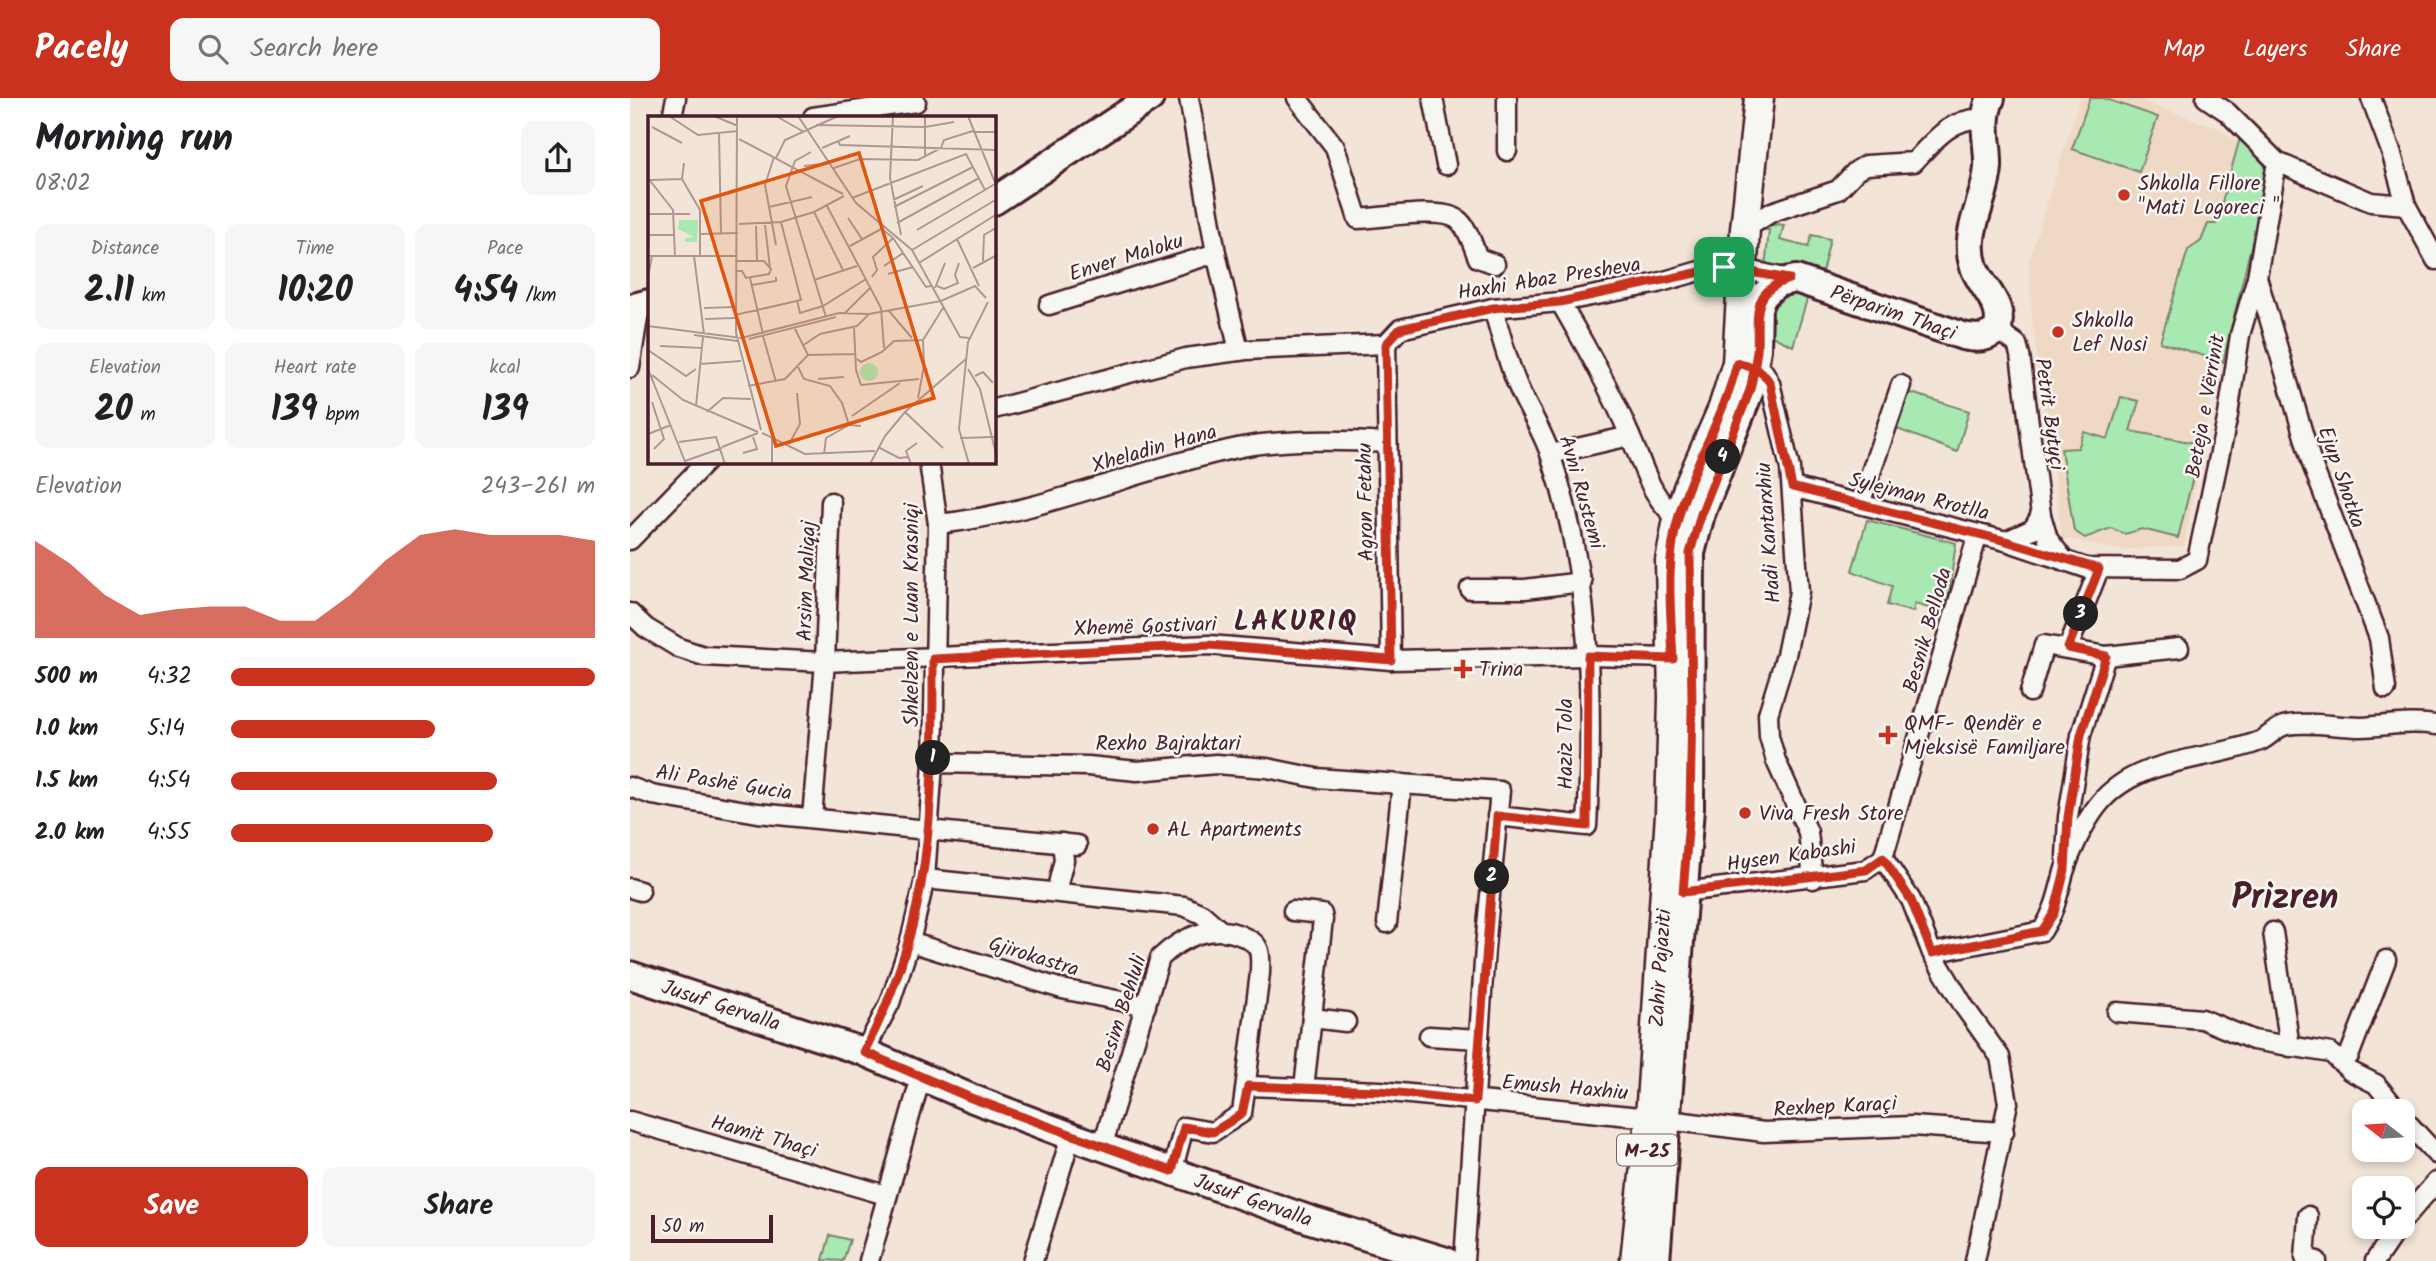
<!DOCTYPE html>
<html lang="en">
<head>
<meta charset="utf-8">
<style>
	body { margin:0; font-family:Kalam,sans-serif; background:#f6f6f6; color:#202124; height:100vh; display:flex; flex-direction:column; font-size:26px; white-space:nowrap }
	* { box-sizing:border-box; margin:0 }
	p { font-size:23px; color:#757577 }
	.icon { flex:none; width:38px; height:38px; fill:none; stroke:currentColor; stroke-width:2; stroke-linecap:round; stroke-linejoin:round }
	.map { position:relative; flex:1; overflow:hidden }
	.sheet { display:flex; flex-direction:column; background:#fff; width:630px }
	.sheet>* { flex:none }
	.needle { width:46px; rotate:287deg }
	.tools { position:absolute; left:1722px; top:1001px; display:grid; gap:14px }
	.tools a { display:grid; place-items:center; width:63px; height:63px; border-radius:14px; background:#fff; box-shadow:0 4px 10px #0003; font-size:35px }
	.scale { position:absolute; left:21px; bottom:18px; width:122px; box-sizing:border-box; padding-left:7px; border:4px solid #4a1f2b; border-top:0; font-size:19px; line-height:24px; white-space:nowrap; color:#4a1f2b; -webkit-text-stroke:5px #f6f6f2; paint-order:stroke }
	.pin { position:absolute; display:grid; place-items:center; width:60px; height:60px; color:#fff; margin:-30px; border-radius:14px; box-shadow:0 4px 10px #0006 }
	.km { position:absolute; width:35px; height:35px; margin:-18px; border-radius:50%; background:#222; color:#fff; font-size:19px; line-height:35px; text-align:center }
	.round { display:grid; place-items:center; flex:none; width:74px; height:74px; border-radius:14px; background:#f6f6f6 }
	.headline { display:flex; align-items:center; justify-content:space-between; height:119px; padding:0 35px }
	h1 { font-size:38px; font-weight:700; line-height:52px }
	.figures { display:grid; grid-template-columns:repeat(3,1fr); gap:10px; height:119px; padding:7px 35px }
	.figures div { display:grid; align-content:center; border-radius:14px; background:#f6f6f6; text-align:center }
	.figures b { font-size:35px; font-weight:700 }
	.figures small { font-size:19px; font-weight:400 }
	.figures p { font-size:19px }
	.chart { height:196px; padding:14px 35px }
	.chart p { display:flex; justify-content:space-between }
	.chart svg { width:100%; height:126px; margin-top:7px; fill:#c8321e; opacity:.7 }
	.cta { display:flex; gap:14px; margin-top:auto; padding:14px 35px }
	.cta a { flex:1; height:80px; border-radius:14px; background:#c8321e; color:#fff; font-size:28px; font-weight:700; line-height:80px; text-align:center }
	.cta a+a { background:#f6f6f6; color:#202124 }
	ul { padding:0 35px; list-style:none; font-size:23px }
	li { display:grid; grid-template-columns:112px 84px 1fr; align-items:center; height:52px }
	li i { height:18px; border-radius:9px; background:#c8321e }
	header { display:flex; align-items:center; gap:42px; box-sizing:border-box; height:98px; padding:0 35px; background:#c8321e; color:#fff }
	header strong { font-size:33px }
	nav { display:flex; gap:38px; margin-inline-start:auto; font-size:24px }
	.search { width:490px; height:63px; background:#f6f6f6; display:flex; align-items:center; gap:18px; box-sizing:border-box; padding:0 24px; border-radius:14px; color:#757577; font-size:26px }
	main { display:flex; flex:1; min-height:0 }
	.map>svg:first-child { display:block }
</style>
</head>
<body>
<header>
<strong>Pacely</strong>
<div class="search"><svg class="icon" aria-label="search" viewBox="0 0 24 24"><circle cx="10" cy="10" r="6"/><path d="M15 15l6 6"/></svg>Search here</div>
<nav><a>Map</a><a>Layers</a><a>Share</a></nav>
</header>
<main>
<section class="sheet">
<div class="headline"><div><h1>Morning run</h1><p>08:02</p></div><a class="round"><svg class="icon" aria-label="share" viewBox="0 0 24 24"><path d="M12 15V3M7 8l5-5 5 5M5 13v7h14v-7"/></svg></a></div>
<div class="figures">
<div><p>Distance</p><b>2.11<small> km</small></b></div>
<div><p>Time</p><b>10:20</b></div>
<div><p>Pace</p><b>4:54<small> /km</small></b></div>
</div>
<div class="figures">
<div><p>Elevation</p><b>20<small> m</small></b></div>
<div><p>Heart rate</p><b>139<small> bpm</small></b></div>
<div><p>kcal</p><b>139</b></div>
</div>
<div class="chart"><p><span>Elevation</span>243–261 m</p>
<svg viewBox="0 0 160 44" preserveAspectRatio="none"><path d="M0 44V10L10 18L20 29L30 36L40 34L50 33L60 33L70 38L80 38L90 29L100 17L110 8L120 6L130 8L140 8L150 8L160 10V44z"/></svg>
</div>
<ul>
<li><b>500 m</b>4:32<i style="width:100%"></i></li>
<li><b>1.0 km</b>5:14<i style="width:56%"></i></li>
<li><b>1.5 km</b>4:54<i style="width:73%"></i></li>
<li><b>2.0 km</b>4:55<i style="width:72%"></i></li>
</ul>
<div class="cta"><a>Save</a><a>Share</a></div>
</section>
<div class="map">
<svg width="1806" height="1163" viewBox="0 0 1806 1163">
	<rect width="100%" height="100%" fill="#f2e5d7"/>
	<filter id="ink" filterUnits="userSpaceOnUse"><feTurbulence type="fractalNoise" baseFrequency=".0143" numOctaves="2"/><feDisplacementMap in="SourceGraphic" scale="14" xChannelSelector="R" yChannelSelector="G"/><feConvolveMatrix kernelMatrix="1 2 1 2 8 2 1 2 1" color-interpolation-filters="sRGB"/></filter>
	<g filter="url(#ink)">
		<polygon fill="#efd9c4" points="1450,0 1503,0 1586,29 1611,46 1629,84 1580,303 1554,448 1487,452 1432,440 1402,222 1399,163"/>
		<g fill="#a8e9b2" stroke="#79846e" stroke-width="2">
			<polygon points="1460,0 1473,0 1528,19 1509,74 1442,51"/>
			<polygon points="1610,40 1628,57 1639,74 1593,264 1530,244 1558,152 1571,143 1578,126 1586,126"/>
			<polygon points="1148,126 1154,127 1150,142 1178,149 1182,137 1200,141 1190,183 1135,170 1139,132 1131,132"/>
			<polygon points="1152,196 1178,198 1163,248 1135,235 1125,217"/>
			<polygon points="1275,293 1339,313 1327,354 1262,329"/>
			<polygon points="1491,299 1509,303 1500,333 1571,346 1548,440 1512,431 1495,436 1481,430 1455,440 1444,433 1431,351 1448,350 1454,334 1478,341"/>
			<polygon points="1237,422 1326,445 1316,515 1285,506 1283,514 1257,507 1262,488 1222,473"/>
			<polygon points="200,1137 220,1142 213,1163 193,1162"/>
		</g>
		<g fill="none" stroke-linecap="round" stroke-linejoin="round">
			<g stroke="#4a1f2b" stroke-width="23">
				<g id="street">
					<polyline points="559,0 586,155 609,253"/>
					<path d="M667,0L705,49L728,121C750,120 810,109 827,121C838,129 843,148 848,160L865,166"/>
					<polyline points="803,0 816,67"/>
					<polyline points="1576,0 1597,14 1647,64 1741,104 1776,107"/>
					<polyline points="1741,0 1761,53 1776,107 1806,162"/>
					<polyline points="42,19 46,0"/>
					<polyline points="183,19 286,4"/>
					<polyline points="877,53 877,0"/>
					<path d="M1115,131L1142,114L1208,92L1226,73L1236,67L1284,64C1304,42 1323,18 1355,21"/>
					<polyline points="1627,179 1682,366 1749,540 1756,591"/>
					<path d="M930,204C955,247 981,292 1000,338C1014,369 1020,399 1048,421"/>
					<polyline points="419,207 586,155"/>
					<path d="M863,210C870,234 876,258 885,281C895,308 913,332 921,359C961,478 964,603 957,728L867,718"/>
					<polyline points="1367,232 1387,246 1390,257 1411,417 1403,431 1376,443"/>
					<polyline points="756,246 770,231 863,210 930,204 1024,186 1073,172 1104,169 1159,181"/>
					<polyline points="756,246 761,562"/>
					<polyline points="1116,267 1134,274 1140,285 1160,370 1169,494 1156,557 1138,616 1139,638 1146,663 1178,734 1183,781"/>
					<polyline points="0,270 10,207"/>
					<polyline points="364,311 556,260 616,252 756,246"/>
					<polyline points="921,356 1000,338"/>
					<polyline points="1162,389 1376,443 1456,470 1550,471 1567,462 1598,317 1610,237 1627,179 1647,64"/>
					<polyline points="1230,406 1271,287"/>
					<polyline points="1411,417 1418,441 1434,462"/>
					<path d="M308,426C413,415 510,370 612,349C653,341 715,342 756,345"/>
					<polyline points="0,442 76,364"/>
					<polyline points="840,491 895,491 952,484"/>
					<polyline points="0,515 16,530 49,550 74,558 195,564 579,547 761,562 958,558 1043,560"/>
					<polyline points="1438,550 1469,471"/>
					<polyline points="1400,594 1414,547 1476,558 1549,550"/>
					<polyline points="303,665 458,668 507,673 586,666 637,670 686,680 870,693 855,849 834,1163"/>
					<polyline points="0,689 22,697 128,715 447,747"/>
					<polyline points="182,720 195,564 201,404"/>
					<polyline points="1436,759 1438,719 1451,637 1476,558"/>
					<polyline points="1253,760 1281,802 1302,855 1335,910 1370,959 1378,1005 1345,1163"/>
					<polyline points="1253,760 1348,436"/>
					<polyline points="295,781 554,808 572,816 591,833"/>
					<polyline points="0,790 10,793"/>
					<polyline points="426,794 434,762 432,745"/>
					<polyline points="1053,794 1235,772 1253,760"/>
					<polyline points="663,813 692,816 693,821 674,990"/>
					<polyline points="757,825 772,686"/>
					<polyline points="1643,834 1660,949"/>
					<polyline points="280,844 432,891 516,908"/>
					<path d="M1302,855L1412,833C1425,813 1428,796 1434,774C1441,752 1454,725 1468,707C1507,658 1576,664 1630,643C1639,639 1646,629 1657,627C1682,623 1706,629 1732,629C1757,628 1780,623 1806,627"/>
					<polyline points="1487,914 1572,921 1623,942 1701,955 1720,973 1746,986 1768,1013"/>
					<polyline points="682,920 716,924"/>
					<polyline points="799,938 849,941"/>
					<polyline points="234,954 260,905 280,844 295,781 303,665 308,426 299,364"/>
					<polyline points="1708,962 1719,958 1756,862"/>
					<polyline points="618,988 750,993 1020,1020"/>
					<polyline points="1773,1020 1806,1056"/>
					<polyline points="1038,1022 1134,1034 1282,1028 1374,1034"/>
					<polyline points="0,1023 256,1097"/>
					<path d="M472,1049L530,860C552,839 584,824 614,839C620,842 627,845 629,853C631,859 630,868 630,875L612,1015L583,1034L554,1029L542,1074"/>
					<polyline points="1678,1118 1675,1160 1687,1163"/>
					<polyline points="1773,1122 1806,1084"/>
					<polyline points="239,1163 291,979"/>
					<polyline points="403,1163 441,1038"/>
					<polyline points="1745,1163 1768,1129"/>
				</g>
			</g>
			<g stroke="#4a1f2b" stroke-width="32">
				<g id="secondary">
					<polyline points="364,103 520,0"/>
					<polyline points="0,210 19,205"/>
					<path id="s1" d="M0,877L234,954L341,1000L441,1038L681,1122L816,1163"/>
					<path id="s2" d="M1026,1163L1060,710L1061,455L1071,416L1120,292L1127,251L1128,209L1133,198L1147,185L1166,181L1333,238C1348,241 1355,241 1367,232C1376,207 1351,190 1344,169C1332,134 1356,103 1358,69C1359,45 1350,24 1361,0"/>
				</g>
			</g>
			<g stroke="#4a1f2b" stroke-width="33">
				<g id="primary">
					<path id="s3" d="M1005,1163L1020,1020L1040,716L1043,600L1040,463L1048,421L1058,390L1093,310L1107,265L1115,131L1129,0"/>
				</g>
			</g>
			<use href="#street" stroke="#f6f6f2" stroke-width="18"/>
			<use href="#secondary" stroke="#f6f6f2" stroke-width="26"/>
			<use href="#primary" stroke="#f6f6f2" stroke-width="28"/>
		</g>
	</g>
	<g fill="none" stroke-linecap="round" stroke-linejoin="round" filter="url(#ink)">
		<g stroke="#fff" stroke-width="14">
			<path id="route" d="M1094,169L930,204L863,210L770,231L756,246L761,562L579,547L303,561C303,707 304,821 234,954L341,1000L542,1073L554,1029L583,1034L612,1016L618,988L750,993L845,1003L867,718L957,728L958,558L1043,561C1041,514 1035,467 1048,421C1062,367 1094,320 1107,265C1122,269 1132,271 1140,285L1162,389L1376,443L1469,471L1438,550L1476,558L1451,637L1438,719L1435,772L1424,815L1412,833L1302,855L1281,802L1253,760L1236,772L1053,794L1060,710L1062,608L1060,455L1071,416L1120,292C1123,279 1125,266 1127,253C1129,220 1119,194 1159,181L1094,169"/>
		</g>
		<use href="#route" stroke="#c8321e" stroke-width="9"/>
	</g>
	<g fill="#c8321e" stroke="#f6f6f2" stroke-width="2.5">
		<circle cx="1494" cy="97" r="7"/>
		<circle cx="1428" cy="234" r="7"/>
		<path d="M829.5 560.5h7v7h7v7h-7v7h-7v-7h-7v-7h7z"/>
		<path d="M1254.5 626.5h7v7h7v7h-7v7h-7v-7h-7v-7h7z"/>
		<circle cx="1115" cy="715" r="7"/>
		<circle cx="523" cy="731" r="7"/>
	</g>
	<g text-anchor="middle" stroke-width="5" stroke-linejoin="round" paint-order="stroke">
		<rect fill="#f6f6f2" stroke="#7e6067" stroke-width="2" x="987" y="1036.5" width="60" height="31" rx="5"/>
		<g font-size="19" font-weight="bold" fill="#4a1f2b">
			<text x="1017" y="1059">M-25</text>
		</g>
		<g font-size="21" fill="#4a1f2b" stroke="#f6f6f2" text-anchor="start">
			<text x="1508" y="92">Shkolla Fillore<tspan x="1508" dy="24">"Mati Logoreci "</tspan></text>
			<text x="1442" y="229">Shkolla<tspan x="1442" dy="24">Lef Nosi</tspan></text>
			<text x="849" y="578">Trina</text>
			<text x="1274" y="632">QMF- Qendër e<tspan x="1274" dy="24">Mjeksisë Familjare</tspan></text>
			<text x="1129" y="722">Viva Fresh Store</text>
			<text x="537" y="738">AL Apartments</text>
		</g>
		<g font-size="21" fill="#4a1f2b" stroke="#f6f6f2">
			<text transform="translate(496 159) rotate(-17)" y="7">Enver Maloku</text>
			<text transform="translate(919 180) rotate(-9)" y="7">Haxhi Abaz Presheva</text>
			<text dy="7" stroke="none"><textPath href="#s2" startOffset="1120">Përparim Thaçi</textPath></text>
			<text transform="translate(1575 308) rotate(-80)" y="7">Beteja e Vërrinit</text>
			<text transform="translate(1420 316) rotate(82)" y="7">Petrit Bytyçi</text>
			<text transform="translate(524 350) rotate(-16)" y="7">Xheladin Hana</text>
			<text transform="translate(1712 379) rotate(71)" y="7">Ejup Shotka</text>
			<text transform="translate(952 394) rotate(74)" y="7">Avni Rustemi</text>
			<text transform="translate(1289 398) rotate(14)" y="7">Sylejman Rrotlla</text>
			<text transform="translate(735 404) rotate(-91)" y="7">Agron Fetahu</text>
			<text transform="translate(1138 435) rotate(-94)" y="7">Hadi Kantarxhiu</text>
			<text transform="translate(176 483) rotate(-88)" y="7">Arsim Maliqaj</text>
			<text transform="translate(281 517) rotate(-90)" y="7">Shkelzen e Luan Krasniqi</text>
			<text transform="translate(515 528) rotate(-2)" y="7">Xhemë Gostivari</text>
			<text transform="translate(1297 532) rotate(-74)" y="7">Besnik Belloda</text>
			<text x="538" y="652">Rexho Bajraktari</text>
			<text transform="translate(935 646) rotate(-90)" y="7">Haziz Tola</text>
			<text transform="translate(94 684) rotate(9)" y="7">Ali Pashë Gucia</text>
			<text transform="translate(1161 757) rotate(-8)" y="7">Hysen Kabashi</text>
			<text transform="translate(404 858) rotate(17)" y="7">Gjirokastra</text>
			<text dy="7" stroke="none"><textPath href="#s3" startOffset="294">Zahir Pajaziti</textPath></text>
			<text dy="7" stroke="none"><textPath href="#s1" startOffset="96">Jusuf Gervalla</textPath></text>
			<text transform="translate(491 915) rotate(-72)" y="7">Besim Behluli</text>
			<text transform="translate(935 989) rotate(5)" y="7">Emush Haxhiu</text>
			<text transform="translate(1205 1008) rotate(-3)" y="7">Rexhep Karaçi</text>
			<text transform="translate(134 1038) rotate(16)" y="7">Hamit Thaçi</text>
			<text dy="7" stroke="none"><textPath href="#s1" startOffset="663">Jusuf Gervalla</textPath></text>
		</g>
		<g font-size="28" font-weight="bold" letter-spacing="2" fill="#4a1f2b" stroke="#f6f6f2">
			<text x="666" y="532">LAKURIQ</text>
		</g>
		<g font-size="35" font-weight="bold" fill="#4a1f2b" stroke="#f6f6f2">
			<text x="1655" y="810">Prizren</text>
		</g>
	</g>
	<g transform="translate(18 18)">
		<rect width="348" height="348" fill="#f2e5d7"/>
		<path d="M31,104H50L49,126H37V122L46,121L30,113ZM212 256a9 9 0 1 1 18 0a9 9 0 1 1-18 0Z" fill="#a8e9b2"/>
		<path fill="none" stroke="#af9692" stroke-width="2" d="M21,0L50,19L90,15M66,0L90,10M89,0L88,217L113,314M128,0L156,16M150,0L208,87L264,134L312,221L321,222M245,0L242,62L253,119M277,0V40M320,0L348,69M168,9L277,11L306,6M4,11L34,27M71,16L73,117M325,16H349M91,23L195,78M190,25L192,29L349,34M174,32L202,20M163,36L147,45L138,70L178,201M126,41L117,69L128,129M128,42L137,24L190,0M36,47L34,63L52,94V140M156,50L182,47M186,52L212,43L270,44L293,32L296,24L325,15M0,62L25,94L27,140M2,64L34,63M204,82L318,38L337,74M245,84L275,70M179,90L233,192L236,232M121,91L164,81M246,91L325,51M166,96L195,154M0,98H42M200,102L214,123M249,107L331,62M91,108L133,106L166,96L196,80M117,109L122,152M108,110L109,145M269,114L347,68M52,118L90,117M0,119H27M245,122L278,171L283,170M309,123L331,170M202,130L235,112M264,134L349,83M0,140H88M46,140L56,218M335,145L336,119L346,113L349,117M271,147L349,98M236,150L255,137M325,152L349,139M88,155H94L98,162L121,158L123,153L116,145H88M240,158L265,151M0,161L4,140M224,161L229,154L225,141L245,122L234,113M102,162L115,218M166,164L209,150M104,169L128,165V161M289,170L296,173L310,167L307,159L311,147M287,172L297,147M149,184L152,197L175,190L218,163M56,192L86,191M241,195L264,222M197,197L222,172M87,199L153,184L133,106M57,203L87,202M0,210L93,222L191,197L221,198L293,185L327,170L338,182M206,211L208,254L213,269L271,263M147,213L160,239M46,219L89,225M115,220L128,266M101,223L188,201M12,230L54,232M154,230L172,218L209,210L221,198M0,234L38,260L48,253M160,239L208,238M209,243L213,246L234,236L246,225L275,224M52,248L93,245M149,249L156,263L182,270L194,287L201,309M0,253L38,348M320,253L332,273L349,342M4,259L35,284L110,316M327,260L335,256L345,267M170,263L196,261M100,270L137,263L160,239M270,282L276,250L275,224L295,192M4,286L16,323L6,333M48,290L55,221M59,296L75,282L103,283M257,296L295,332M204,300L252,267M114,317L157,338L227,335M0,318L23,309M312,322L346,321M31,326L68,321L77,348M141,328L152,308L149,277M74,331L110,317M230,331L251,342L260,341M95,337L109,333L105,321M176,338L178,322L201,309L213,310M37,345L74,332M91,348H126M124,348V322M222,348L237,320L257,296L319,242M263,348L258,335L269,327M321,348L311,313L320,226L340,186"/>
		<path fill="#e0560e" fill-opacity="0.15" stroke="#e0560e" stroke-width="3.5" d="M211,37L286,282L128,330L53,85Z"/>
		<rect width="348" height="348" fill="none" stroke="#4a1f2b" stroke-width="3.5"/>
	</g>
</svg>
<div class="tools">
<a><svg class="needle" viewBox="-14 -14 28 28"><path d="M0-13l5 13h-10z" fill="#e53935"/><path d="M0 13l5-13h-10z" fill="#757577"/></svg></a>
<a><svg class="icon" aria-label="locate" viewBox="0 0 24 24"><circle cx="12" cy="12" r="6"/><path d="M12 2v4M12 18v4M2 12h4M18 12h4"/></svg></a>
</div>
<div class="scale">50 m</div>
<div class="pin" style="left:1094px;top:169px;background:#1e9e55"><svg class="icon" aria-label="arrive" viewBox="0 0 24 24"><path d="M6 21V4h12l-3 4 3 4H6"/></svg></div>
<b class="km" style="left:303px;top:660px">1</b>
<b class="km" style="left:862px;top:779px">2</b>
<b class="km" style="left:1451px;top:516px">3</b>
<b class="km" style="left:1093px;top:359px">4</b>
</div>
</main>
</body>
</html>
